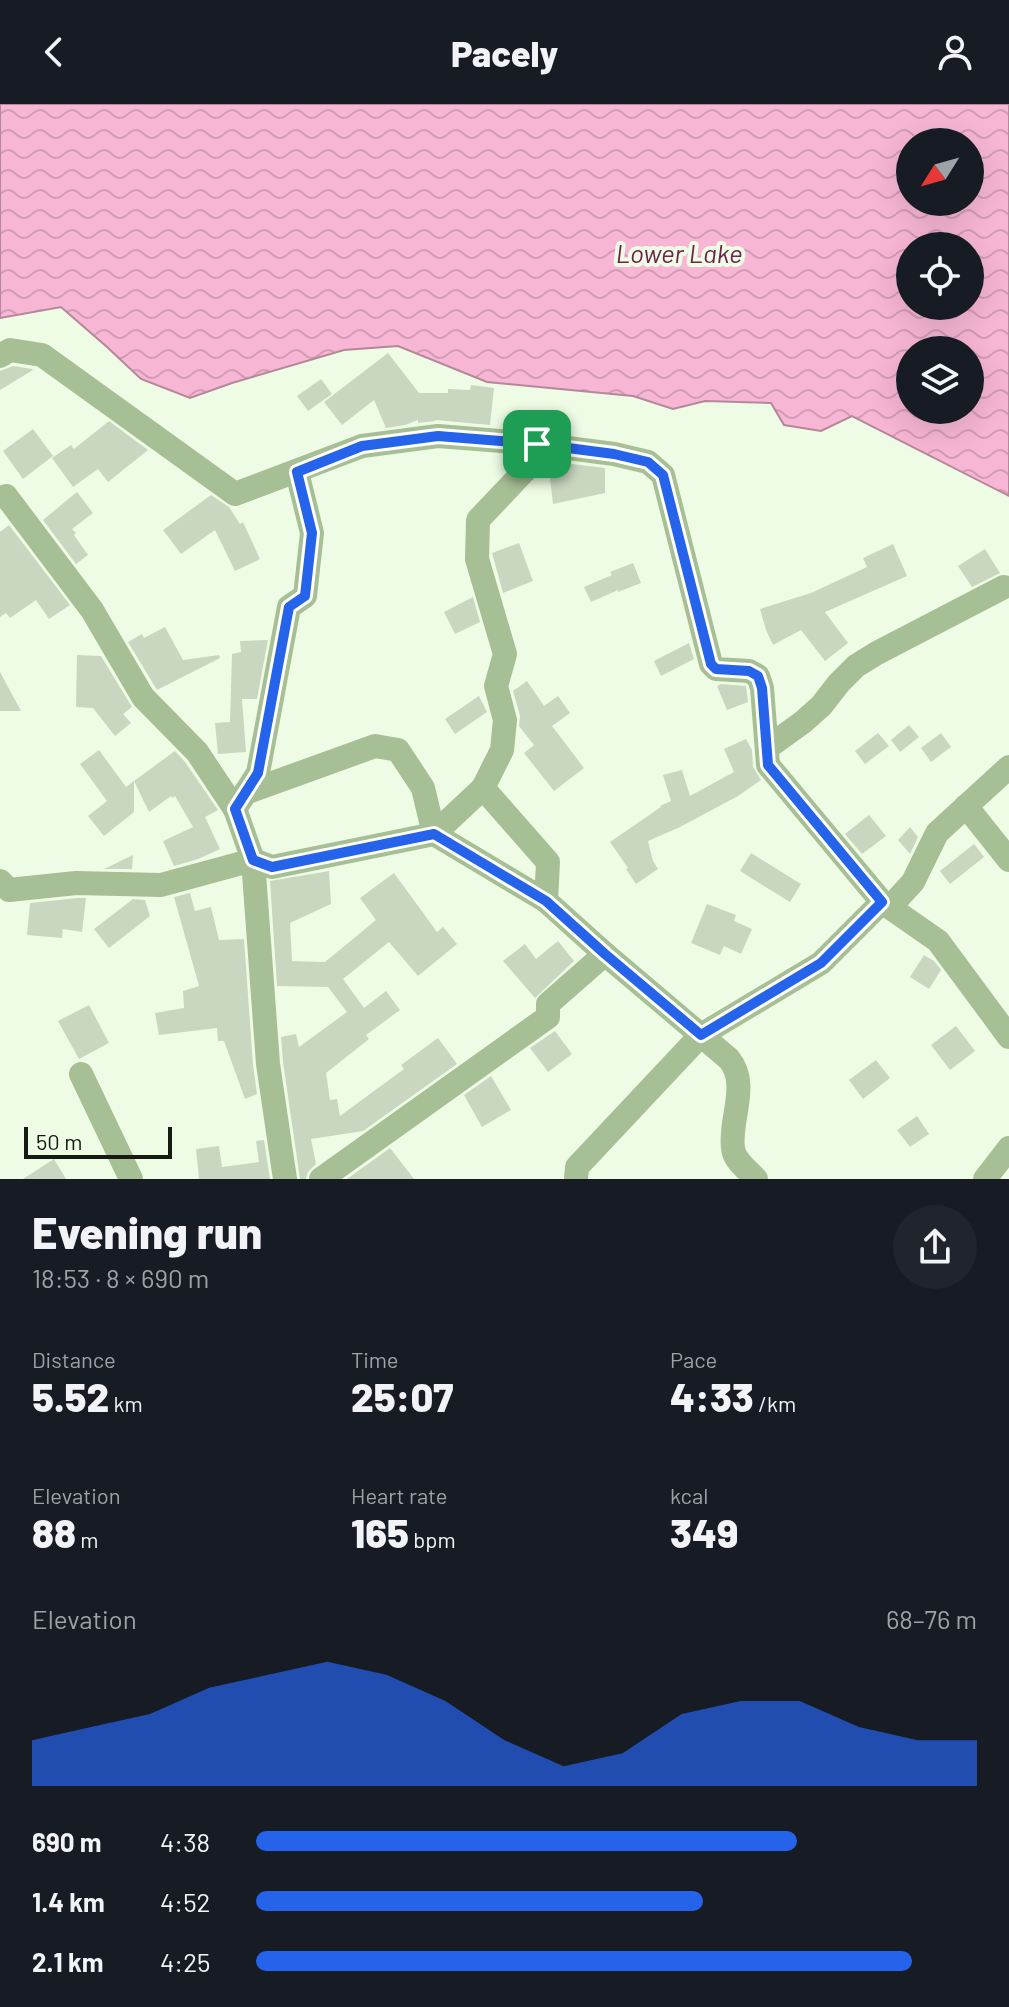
<!DOCTYPE html>
<html lang="en">
<head>
<meta charset="utf-8">
<style>
	body { margin:0; font-family:Barlow,sans-serif; background:#20242c; color:#f1f3f6; height:100vh; display:flex; flex-direction:column; font-size:30px; white-space:nowrap }
	* { box-sizing:border-box; margin:0 }
	p { font-size:26px; color:#9ea1a6 }
	.icon { flex:none; width:44px; height:44px; fill:none; stroke:currentColor; stroke-width:2; stroke-linecap:round; stroke-linejoin:round }
	.map { position:relative; height:1075px; overflow:hidden }
	.side { display:flex; flex-direction:column; background:#171b24; flex:1 }
	.side>* { flex:none }
	.needle { width:52px; rotate:233deg }
	.buttons { position:absolute; left:896px; top:24px; display:grid; gap:16px }
	.buttons a { display:grid; place-items:center; width:88px; height:88px; border-radius:50%; background:#171b24; box-shadow:0 8px 32px #0002; font-size:40px }
	.scale { position:absolute; left:24px; bottom:20px; width:148px; box-sizing:border-box; padding-left:8px; border:4px solid #161a12; border-top:0; font-size:22px; line-height:28px; white-space:nowrap; color:#161a12; -webkit-text-stroke:6px #eefce5; paint-order:stroke }
	.pin { position:absolute; display:grid; place-items:center; width:68px; height:68px; color:#fff; margin:-34px; border-radius:16px; box-shadow:0 4px 12px #0006 }
	.round { display:grid; place-items:center; flex:none; width:84px; height:84px; border-radius:42px; background:#20242c }
	.headline { display:flex; align-items:center; justify-content:space-between; height:136px; padding:0 32px }
	h1 { font-size:44px; font-weight:800; line-height:60px }
	.figures { display:grid; grid-template-columns:repeat(3,1fr); gap:12px; height:136px; padding:8px 32px }
	.figures div { display:grid; align-content:center }
	.figures b { font-size:40px; font-weight:800 }
	.figures small { font-size:22px; font-weight:400 }
	.figures p { font-size:22px }
	.chart { height:224px; padding:16px 32px }
	.chart p { display:flex; justify-content:space-between }
	.chart svg { width:100%; height:144px; margin-top:8px; fill:#2563eb; opacity:.7 }
	ul { padding:0 32px; list-style:none; font-size:26px }
	li { display:grid; grid-template-columns:128px 96px 1fr; align-items:center; height:60px }
	li i { height:20px; border-radius:10px; background:#2563eb }
	header { display:flex; justify-content:space-between; align-items:center; height:104px; padding:0 32px; background:#171b24; font-size:36px; font-weight:800 }
	.map>svg:first-child { display:block }
</style>
</head>
<body>
<header><svg class="icon" aria-label="back" viewBox="0 0 24 24"><path d="M15 5l-7 7 7 7"/></svg>Pacely<svg class="icon" aria-label="person" viewBox="0 0 24 24"><circle cx="12" cy="8" r="4"/><path d="M4 21q1-7 8-7t8 7"/></svg></header>
<div class="map">
<svg width="1009" height="1075" viewBox="0 0 1009 1075">
	<defs>
		<pattern id="water-waves" width="16" height="10" patternUnits="userSpaceOnUse" patternTransform="scale(2)"><rect width="16" height="10" fill="#f7b6d4"/><path d="M0 5q4-4 8 0t8 0" fill="none" stroke="#d39cb5"/></pattern>
	</defs>
	<rect width="100%" height="100%" fill="#eefce5"/>
	<path fill="url(#water-waves)" stroke="#b4879a" stroke-width="2" fill-rule="evenodd" d="M0,0H1009V392L852,312L821,327L784,321L771,299L705,297L673,305L633,292L487,278L398,242L344,246L232,279L190,294L141,275L107,243L61,203L0,214ZM910,38H970V98H910ZM910,142H970V202H910ZM910,246H970V306H910Z"/>
	<g fill="#cad7c0">
		<polygon points="388,249 419,289 448,289 448,285 470,286 471,281 494,284 490,321 435,316 435,317 418,319 418,316 405,321 386,324 374,296 342,321 324,298"/>
		<polygon points="13,262 32,265 33,266 0,286 0,267"/>
		<polygon points="321,275 332,290 308,307 297,292"/>
		<polygon points="109,317 148,346 108,378 98,365 73,383 52,354 71,341 74,345"/>
		<polygon points="33,325 53,352 23,375 3,347"/>
		<polygon points="548,357 605,364 605,389 553,400"/>
		<polygon points="77,388 93,409 72,425 76,429 74,431 88,451 76,460 43,416"/>
		<polygon points="211,391 229,403 240,420 243,418 260,455 235,467 215,426 181,450 163,426"/>
		<polygon points="9,421 70,501 49,515 36,496 10,514 6,509 0,513 0,428"/>
		<polygon points="519,439 533,477 503,489 492,449"/>
		<polygon points="893,440 907,472 825,508 848,539 825,557 801,526 773,541 766,526 760,505 811,489 867,463 863,454"/>
		<polygon points="985,445 1000,469 972,483 958,462"/>
		<polygon points="633,459 641,479 618,488 618,486 591,498 584,483 612,471 610,468"/>
		<polygon points="473,493 480,518 455,530 444,508"/>
		<polygon points="165,523 183,556 219,551 220,554 157,586 128,538 142,530 144,534"/>
		<polygon points="268,536 257,595 242,595 246,648 218,650 215,619 230,618 232,550 241,548 240,537"/>
		<polygon points="689,539 694,555 661,572 654,557"/>
		<polygon points="77,551 101,552 132,603 123,610 131,619 115,632 93,604 76,603"/>
		<polygon points="0,568 21,607 0,607"/>
		<polygon points="527,577 544,602 558,592 570,609 552,622 584,664 554,687 524,649 534,641 519,622 520,612 513,587"/>
		<polygon points="721,580 746,582 748,598 727,606 717,582"/>
		<polygon points="479,592 487,608 455,630 445,615"/>
		<polygon points="909,621 919,633 900,648 891,636"/>
		<polygon points="878,629 889,642 865,660 855,647"/>
		<polygon points="941,629 951,643 931,658 921,644"/>
		<polygon points="746,635 752,646 753,663 761,676 738,692 680,723 648,737 653,757 658,765 636,780 626,765 628,764 610,738 661,703 660,702 671,697 663,671 682,666 690,692 734,668 724,645"/>
		<polygon points="99,646 126,683 134,677 134,708 104,732 88,712 107,697 80,660"/>
		<polygon points="175,647 185,658 218,706 205,713 220,745 198,755 174,762 163,737 193,723 175,692 173,694 171,692 149,708 134,677"/>
		<polygon points="869,711 886,732 862,750 845,730"/>
		<polygon points="910,723 918,733 910,750 898,736"/>
		<polygon points="974,740 984,753 950,780 940,767"/>
		<polygon points="751,749 801,780 790,798 740,767"/>
		<polygon points="133,751 132,765 104,765"/>
		<polygon points="329,767 331,800 290,819 292,857 325,858 376,816 360,794 394,769 437,828 443,823 457,840 418,872 389,838 343,875 364,904 386,887 400,906 366,931 369,935 326,969 330,996 337,995 340,1012 404,965 401,961 438,934 457,960 363,1027 311,1035 316,1060 308,1068 306,1075 300,1075 283,958 281,933 296,930 299,943 347,908 328,883 277,882 270,777"/>
		<polygon points="190,789 195,807 211,803 219,836 244,835 253,961 257,990 245,995 224,937 218,937 217,924 159,931 155,909 184,904 183,887 199,882 174,793"/>
		<polygon points="77,794 86,794 82,828 63,825 62,834 27,831 30,799"/>
		<polygon points="133,795 145,796 150,812 109,844 94,825"/>
		<polygon points="707,800 736,811 734,817 752,825 741,850 724,842 720,851 691,839"/>
		<polygon points="558,837 574,857 535,894 503,857 525,840 536,855"/>
		<polygon points="924,851 934,857 941,866 929,885 910,873"/>
		<polygon points="89,901 109,939 79,955 58,917"/>
		<polygon points="956,922 975,947 950,966 931,941"/>
		<polygon points="555,927 572,950 548,968 530,944"/>
		<polygon points="876,956 890,974 863,995 849,976"/>
		<polygon points="491,972 511,1006 482,1023 464,991"/>
		<polygon points="917,1012 929,1030 910,1043 897,1026"/>
		<polygon points="264,1036 270,1075 199,1075 196,1045 219,1042 222,1063 259,1058 256,1037"/>
		<polygon points="390,1044 414,1075 347,1075"/>
		<polygon points="54,1055 66,1075 23,1075"/>
	</g>
	<g fill="none" stroke-linecap="round" stroke-linejoin="round">
		<g stroke="#a7bf95" stroke-width="24">
			<polyline points="0,252 10,246 42,251 235,390 362,342 438,332 537,340 614,350 648,358 663,371 711,560 716,565 749,567 758,572 762,584 768,661 882,798 938,837 1009,933"/>
			<polyline points="6,392 92,506 143,593 197,648 235,705"/>
			<polyline points="767,644 803,618 821,602 839,579 856,562 877,549 1004,483"/>
			<polyline points="483,684 548,758 546,797"/>
			<polyline points="245,689 375,642 398,646 423,684 434,730 483,684 502,646 505,616 496,582 505,550 477,455 478,416 531,360 537,340"/>
			<polyline points="966,702 1009,756"/>
			<path d="M0,777L9,786L76,779L161,781L253,756L272,763L434,730L546,797L605,850L729,955C750,981 729,1015 733,1044C734,1057 748,1066 756,1075"/>
			<polyline points="890,803 913,778 937,729 1009,663"/>
			<polyline points="81,970 131,1075"/>
			<polyline points="285,1075 268,960 253,756 235,705 258,669 289,503 305,492 312,429 297,368"/>
			<polyline points="321,1075 548,913 548,900 605,850"/>
			<polyline points="576,1075 577,1063 701,931 821,859 882,798"/>
			<polyline points="985,1075 1009,1044"/>
		</g>
	</g>
	<g fill="none" stroke-linecap="round" stroke-linejoin="round">
		<g stroke="#fff" stroke-width="16">
			<polygon id="route" points="438,332 537,340 614,350 648,358 663,371 711,560 716,565 749,567 758,572 762,584 768,661 882,798 821,859 701,931 605,850 546,797 434,730 272,763 253,756 235,705 258,669 289,503 305,492 312,429 297,368 362,342"/>
		</g>
		<use href="#route" stroke="#2563eb" stroke-width="10"/>
	</g>
	<g text-anchor="middle" stroke-width="8" stroke-linejoin="round" paint-order="stroke">
		<g font-size="26" font-style="italic" fill="#6c234b" stroke="#eefce5">
			<text x="679" y="159">Lower Lake</text>
		</g>
	</g>
</svg>
<div class="buttons">
<a><svg class="needle" viewBox="-14 -14 28 28"><path d="M0-13l5 13h-10z" fill="#e53935"/><path d="M0 13l5-13h-10z" fill="#9ea1a6"/></svg></a>
<a><svg class="icon" aria-label="locate" viewBox="0 0 24 24"><circle cx="12" cy="12" r="6"/><path d="M12 2v4M12 18v4M2 12h4M18 12h4"/></svg></a>
<a><svg class="icon" aria-label="layers" viewBox="0 0 24 24"><path d="M12 4l9 5-9 5-9-5zM3 14l9 5 9-5"/></svg></a>
</div>
<div class="scale">50 m</div>
<div class="pin" style="left:537px;top:340px;background:#1e9e55"><svg class="icon" aria-label="arrive" viewBox="0 0 24 24"><path d="M6 21V4h12l-3 4 3 4H6"/></svg></div>
</div>
<section class="side">
<div class="headline"><div><h1>Evening run</h1><p>18:53 · 8 × 690 m</p></div><a class="round"><svg class="icon" aria-label="share" viewBox="0 0 24 24"><path d="M12 15V3M7 8l5-5 5 5M5 13v7h14v-7"/></svg></a></div>
<div class="figures">
<div><p>Distance</p><b>5.52<small> km</small></b></div>
<div><p>Time</p><b>25:07</b></div>
<div><p>Pace</p><b>4:33<small> /km</small></b></div>
</div>
<div class="figures">
<div><p>Elevation</p><b>88<small> m</small></b></div>
<div><p>Heart rate</p><b>165<small> bpm</small></b></div>
<div><p>kcal</p><b>349</b></div>
</div>
<div class="chart"><p><span>Elevation</span>68–76 m</p>
<svg viewBox="0 0 160 44" preserveAspectRatio="none"><path d="M0 44V30L10 26L20 22L30 14L40 10L50 6L60 10L70 18L80 30L90 38L100 34L110 22L120 18L130 18L140 26L150 30L160 30V44z"/></svg>
</div>
<ul>
<li><b>690 m</b>4:38<i style="width:75%"></i></li>
<li><b>1.4 km</b>4:52<i style="width:62%"></i></li>
<li><b>2.1 km</b>4:25<i style="width:91%"></i></li>
</ul>
</section>
</body>
</html>
